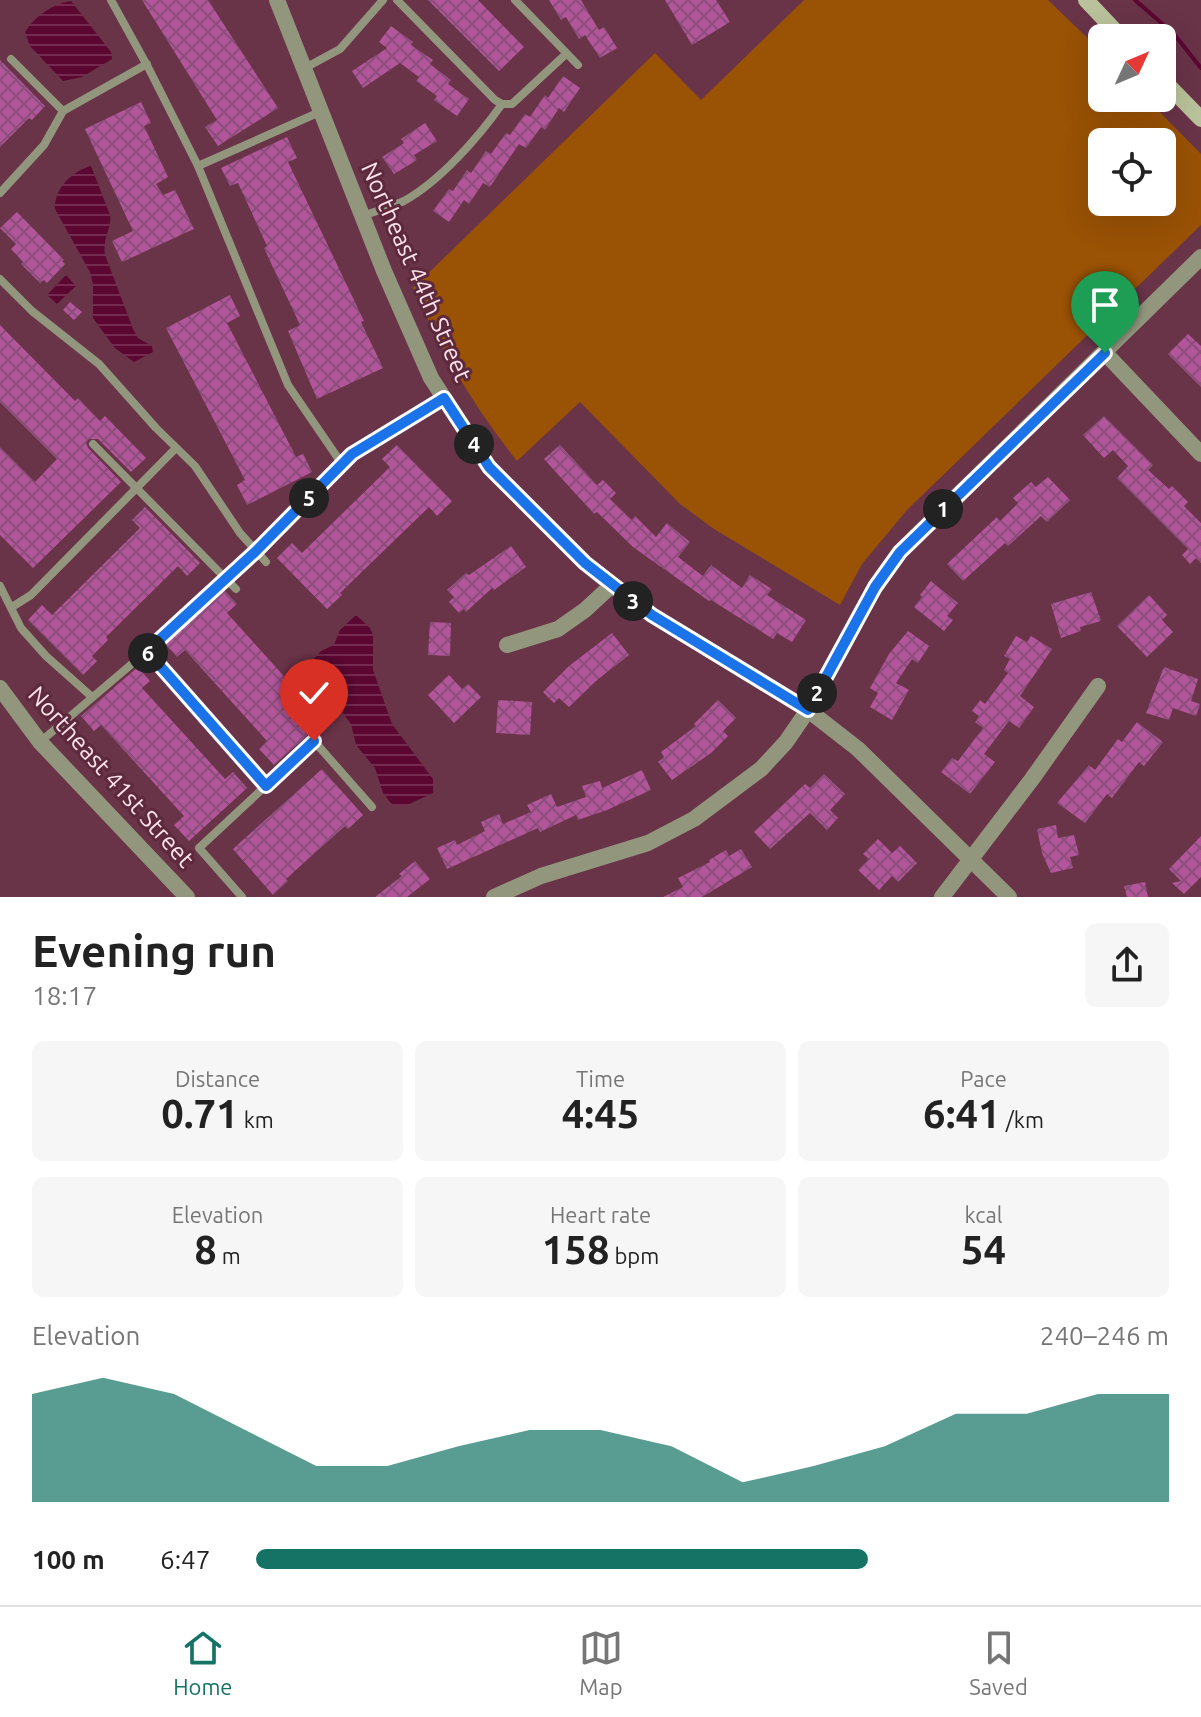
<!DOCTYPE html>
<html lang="en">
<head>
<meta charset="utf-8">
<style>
	body { margin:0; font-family:Ubuntu,sans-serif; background:#f6f6f6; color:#222; height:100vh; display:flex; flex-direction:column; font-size:30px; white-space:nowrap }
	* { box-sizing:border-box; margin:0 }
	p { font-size:26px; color:#767676 }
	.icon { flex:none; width:44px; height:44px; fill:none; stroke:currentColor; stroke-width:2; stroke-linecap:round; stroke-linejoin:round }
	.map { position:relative; height:897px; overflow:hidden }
	.sheet { display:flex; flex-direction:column; background:#fff; flex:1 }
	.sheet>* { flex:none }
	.needle { width:52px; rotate:46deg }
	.tools { position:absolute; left:1088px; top:24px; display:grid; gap:16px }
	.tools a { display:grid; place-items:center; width:88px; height:88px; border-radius:12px; background:#fff; box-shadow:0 8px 32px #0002; font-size:40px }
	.pin { position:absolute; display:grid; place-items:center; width:68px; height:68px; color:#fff; margin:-82px -34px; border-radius:50% 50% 50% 0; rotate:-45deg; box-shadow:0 0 8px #0007 }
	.pin .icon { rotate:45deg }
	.km { position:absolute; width:40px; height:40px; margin:-20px; border-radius:50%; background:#222; color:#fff; font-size:22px; line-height:40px; text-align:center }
	.round { display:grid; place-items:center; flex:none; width:84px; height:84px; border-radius:12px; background:#f6f6f6 }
	.head { display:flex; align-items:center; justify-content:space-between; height:136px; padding:0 32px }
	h1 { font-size:44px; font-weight:700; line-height:60px }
	.metrics { display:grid; grid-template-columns:repeat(3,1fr); gap:12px; height:136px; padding:8px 32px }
	.metrics div { display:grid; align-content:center; border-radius:12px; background:#f6f6f6; text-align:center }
	.metrics b { font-size:40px; font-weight:700 }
	.metrics small { font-size:22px; font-weight:400 }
	.metrics p { font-size:22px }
	.chart { height:224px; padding:16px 32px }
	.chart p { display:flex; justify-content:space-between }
	.chart svg { width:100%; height:144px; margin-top:8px; fill:#147365; opacity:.7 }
	ul { padding:0 32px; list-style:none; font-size:26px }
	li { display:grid; grid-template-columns:128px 96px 1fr; align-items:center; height:60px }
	li i { height:20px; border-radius:10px; background:#147365 }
	.menu { display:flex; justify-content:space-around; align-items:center; height:112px; border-top:2px solid #e0e0e0; background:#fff; font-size:22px; color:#767676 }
	.menu a { display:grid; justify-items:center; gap:4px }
	.menu .selected { color:#147365 }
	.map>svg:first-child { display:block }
</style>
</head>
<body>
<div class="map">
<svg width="1201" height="897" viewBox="0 0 1201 897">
	<defs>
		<pattern id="water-rules" width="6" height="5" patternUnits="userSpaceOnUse" patternTransform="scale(2)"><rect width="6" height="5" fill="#5b0731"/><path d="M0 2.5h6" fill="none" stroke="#742b4f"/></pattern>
		<pattern id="building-cross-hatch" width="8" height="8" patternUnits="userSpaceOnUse" patternTransform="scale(2)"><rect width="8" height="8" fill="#b2559b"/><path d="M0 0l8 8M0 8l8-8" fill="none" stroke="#894e79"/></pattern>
	</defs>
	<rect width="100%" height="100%" fill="#693348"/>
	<path fill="#9a5205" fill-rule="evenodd" d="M804,0H1048L1102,52V98H1146L1201,154V225L907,510L862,564L840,605L714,529L680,504L580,402L517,461C474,407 441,351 413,288L655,53L701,100ZM1102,142H1162V202H1102Z"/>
	<g fill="url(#water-rules)">
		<path d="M71,1L111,52L112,59L82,77L63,81L30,46L25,32C35,16 52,4 71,1Z"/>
		<path d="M91,166L110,215C112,230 102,237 105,255L133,329L138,338L152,346L153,352L134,362L115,348L93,318V284L90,272L55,209C54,189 72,171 91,166Z"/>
		<polygon points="66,275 76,286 57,304 47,295"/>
		<polygon points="356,615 370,628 373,635 373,670 392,724 433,779 433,793 405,806 395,806 390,802 383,793 375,768 356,745 351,724 307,667 321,651 334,645 340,630"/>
	</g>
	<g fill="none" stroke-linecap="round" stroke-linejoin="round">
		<polyline stroke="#5b0731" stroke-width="4" points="1135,0 1174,34 1201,68"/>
	</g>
	<g fill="url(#building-cross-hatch)">
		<polygon points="142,0 208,0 278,108 218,146 205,127 217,120"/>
		<polygon points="428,0 478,0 524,47 499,71"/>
		<polygon points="549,0 581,0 599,30 604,27 617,48 600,58 585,35 579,39 566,17 561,20"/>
		<polygon points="665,0 716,0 730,22 692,45"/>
		<polygon points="391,26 413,42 411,45 433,60 430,64 451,80 448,84 469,99 457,116 434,100 437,96 416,81 419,77 400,63 363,88 352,71 387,48 379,42"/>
		<polygon points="0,60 45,106 32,120 29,118 0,147"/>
		<polygon points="563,76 580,88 564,112 559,108 545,130 541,127 526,148 519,144 490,187 483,183 469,204 464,200 449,222 433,211 449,189 453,191 467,170 471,173 486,151 491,154 506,133 510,135 525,114 530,117 545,95 548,98"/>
		<polygon points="141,102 151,123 144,126 168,177 156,184 163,195 175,190 194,229 122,262 112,241 133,231 85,129"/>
		<polygon points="425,123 437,141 414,155 417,160 394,174 382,157 404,143 401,139"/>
		<polygon points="287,137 297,158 288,162 364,321 361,322 383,368 317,399 288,331 300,325 264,248 267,246 238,183 230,186 221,168"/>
		<polygon points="17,212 64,260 62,261 65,264 47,283 44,280 40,283 21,264 23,262 11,249 16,244 0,228"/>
		<polygon points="230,295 240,316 227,323 296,457 303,454 312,472 247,505 237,485 245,480 166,328"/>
		<polygon points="70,302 82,312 74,320 63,310"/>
		<polygon points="0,325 75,401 78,398 100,421 105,416 146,458 131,472 98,439 89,439 86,443 88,448 121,482 33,568 0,535 0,447 35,482 57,459 0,402"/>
		<polygon points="1188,334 1201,346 1201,387 1168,354"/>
		<polygon points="1104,416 1153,465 1148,470 1169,489 1172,486 1188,502 1184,506 1201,523 1201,563 1196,558 1190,564 1182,555 1188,549 1117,478 1128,466 1113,450 1104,458 1083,435"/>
		<polygon points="397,445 452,501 437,516 429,507 340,593 342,595 327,609 277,558 292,543 302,553 390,467 382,459"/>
		<polygon points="560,445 597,485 603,480 616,493 610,499 632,520 635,516 656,537 667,523 690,542 678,557 703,576 711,565 742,588 750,575 772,589 767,595 806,620 792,642 777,633 773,639 711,600 709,601 633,547 597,512 594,514 544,459"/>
		<polygon points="1048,477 1070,500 1047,522 1041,516 1008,546 1005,543 963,581 947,564 997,517 1000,521 1018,503 1013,498 1031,482 1036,487"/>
		<polygon points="145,507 200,563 187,576 178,566 106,637 108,640 92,656 97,661 83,675 28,620 42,605 52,615 140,528 132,520"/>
		<polygon points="511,546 526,567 494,590 492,588 466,612 464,609 459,613 449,602 454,597 447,590 466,573 469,575"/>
		<polygon points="931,581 958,603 947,616 953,620 944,631 914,607 922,597 920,595"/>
		<polygon points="224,590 237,604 227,613 309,704 316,698 331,714 274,765 259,749 267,741 185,650 177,657 165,644"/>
		<polygon points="1091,592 1101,621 1080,627 1081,631 1061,638 1051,604"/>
		<polygon points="1149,595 1167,615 1162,620 1173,632 1147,657 1117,626"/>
		<polygon points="430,622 451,623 450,656 428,655"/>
		<polygon points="908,631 929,646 918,663 912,659 896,683 909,690 892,720 870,707 878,693 870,688 889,654"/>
		<polygon points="612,633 629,655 596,681 569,707 559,698 554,703 543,692 569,666"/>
		<polygon points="1016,636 1027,642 1031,636 1052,649 1020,696 1034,707 1019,728 1009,721 984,754 995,762 970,794 941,772 952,758 958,761 983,728 975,722 979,716 972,711 980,700 985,704 1008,673 1004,670 1010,659 1004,656"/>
		<polygon points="138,667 150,681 142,688 225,779 233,772 247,788 189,841 174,825 184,816 101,725 94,731 81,716"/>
		<polygon points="1164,667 1198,679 1191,701 1200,704 1196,716 1173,708 1169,720 1146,713"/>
		<polygon points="449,675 462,689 468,684 481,697 454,723 428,695"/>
		<polygon points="498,700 532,702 530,735 496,733"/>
		<polygon points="718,700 736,718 723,731 728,736 711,753 672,780 658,762 664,757 661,752 696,726 694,724"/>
		<polygon points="1137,722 1163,742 1144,766 1139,762 1112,798 1107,794 1085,823 1057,803 1089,765 1095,770 1118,739 1122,742"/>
		<polygon points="322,769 363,815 348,829 345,826 286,879 288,881 273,895 233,849"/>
		<polygon points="642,770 651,790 607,810 578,820 576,815 540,832 538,828 447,869 437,848 455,840 457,845 485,831 481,822 499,814 503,824 531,812 527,805 551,794 557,807 586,797 582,786 600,781 602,788"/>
		<polygon points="824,774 845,794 830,810 838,818 827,830 810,813 770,849 754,832 805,784 810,788"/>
		<polygon points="1056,825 1058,838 1074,835 1079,855 1070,857 1073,868 1051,873 1042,853 1037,829"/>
		<polygon points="1201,836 1201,877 1184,894 1172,883 1181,881 1169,869"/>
		<polygon points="878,839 892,853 900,846 917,863 898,882 892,876 879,890 858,870 869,859 863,854"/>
		<polygon points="741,849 752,867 702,897 663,897 683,887 678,878 710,862 709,860 726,850 729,856"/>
		<polygon points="415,861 430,879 407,897 375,897 402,876 399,874"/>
		<polygon points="1145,882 1148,897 1127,897 1124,886"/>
	</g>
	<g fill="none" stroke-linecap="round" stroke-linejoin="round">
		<g stroke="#91967d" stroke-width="8">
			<polyline points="111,0 149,69 198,166 288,385 342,464"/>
			<polyline points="397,0 495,100 502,104"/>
			<polyline points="515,0 578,65"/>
			<polyline points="11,59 63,111"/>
			<polyline points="305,68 340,49 383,0"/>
			<polyline points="198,166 322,111"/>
			<polyline points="0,193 44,145 63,111 147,64"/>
			<path d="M362,216C376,211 391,207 404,201C440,181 478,138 502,104H512L566,54"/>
			<polyline points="0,279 32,311 99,364 156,428 195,466 240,533 266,562"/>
			<polyline points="93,444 236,589"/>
			<polyline points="0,586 21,628 46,656 92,697"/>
			<polyline points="12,607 31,595 176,448"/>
			<polyline points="147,651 266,786"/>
			<polyline points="40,742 147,651 255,552 352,454 444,398"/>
			<polyline points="242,897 199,848 314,741 372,807"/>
		</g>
		<g stroke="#91967d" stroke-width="16">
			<polyline points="277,0 384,271 431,378 489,467 585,563 612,585 652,615 808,710 858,749 1009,897"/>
			<polyline points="1105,353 1201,454"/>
			<polyline points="507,645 558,629 585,610 612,585"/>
			<polyline points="0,688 40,742 187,897"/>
			<polyline points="494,897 541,876 648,843 694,819 761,769 786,742 808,710 875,587 900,552 1201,257"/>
			<polyline points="942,897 1032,779 1098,686"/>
		</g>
		<g stroke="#b9c29a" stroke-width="16">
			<polyline points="1086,0 1122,38"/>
			<polyline points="1162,79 1201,119"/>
		</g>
	</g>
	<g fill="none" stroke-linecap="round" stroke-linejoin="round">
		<g stroke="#fff" stroke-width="16">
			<polyline id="route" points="314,741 266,786 147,651 255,552 352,454 444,398 489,467 585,563 652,615 808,710 875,587 900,552 1105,353"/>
		</g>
		<use href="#route" stroke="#1a73e8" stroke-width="10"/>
	</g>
	<g text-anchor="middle" stroke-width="6" stroke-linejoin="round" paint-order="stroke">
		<g font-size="24" fill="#fee3eb" stroke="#5d293d">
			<text transform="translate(416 272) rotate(66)" y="8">Northeast 44th Street</text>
			<text transform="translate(111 777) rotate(48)" y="8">Northeast 41st Street</text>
		</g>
	</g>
</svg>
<div class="tools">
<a><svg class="needle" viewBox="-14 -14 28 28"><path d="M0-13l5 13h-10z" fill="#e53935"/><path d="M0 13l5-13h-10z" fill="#767676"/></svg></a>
<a><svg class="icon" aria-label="locate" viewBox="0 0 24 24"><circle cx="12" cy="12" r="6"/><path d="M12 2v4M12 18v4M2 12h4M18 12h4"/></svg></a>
</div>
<div class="pin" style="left:1105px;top:353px;background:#1e9e55"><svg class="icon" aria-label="arrive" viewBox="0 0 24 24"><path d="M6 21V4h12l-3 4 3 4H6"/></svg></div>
<div class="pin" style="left:314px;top:741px;background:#d93025"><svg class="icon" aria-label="check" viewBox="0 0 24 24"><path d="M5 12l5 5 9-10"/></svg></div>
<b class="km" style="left:943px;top:509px">1</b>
<b class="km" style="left:817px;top:693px">2</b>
<b class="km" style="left:633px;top:601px">3</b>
<b class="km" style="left:474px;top:444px">4</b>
<b class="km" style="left:309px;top:498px">5</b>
<b class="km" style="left:148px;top:653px">6</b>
</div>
<section class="sheet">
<div class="head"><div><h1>Evening run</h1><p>18:17</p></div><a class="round"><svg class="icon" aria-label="share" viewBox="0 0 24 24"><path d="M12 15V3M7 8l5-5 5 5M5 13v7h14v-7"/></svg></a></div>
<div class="metrics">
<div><p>Distance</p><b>0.71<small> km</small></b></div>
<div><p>Time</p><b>4:45</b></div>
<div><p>Pace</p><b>6:41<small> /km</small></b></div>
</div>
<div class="metrics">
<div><p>Elevation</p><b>8<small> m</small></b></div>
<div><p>Heart rate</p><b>158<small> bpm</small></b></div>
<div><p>kcal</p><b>54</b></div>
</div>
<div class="chart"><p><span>Elevation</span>240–246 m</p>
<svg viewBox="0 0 160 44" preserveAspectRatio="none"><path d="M0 44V11L10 6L20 11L30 22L40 33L50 33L60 27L70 22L80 22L90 27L100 38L110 33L120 27L130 17L140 17L150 11L160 11V44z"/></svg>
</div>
<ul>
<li><b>100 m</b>6:47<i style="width:67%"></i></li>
</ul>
</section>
<nav class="menu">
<a class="selected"><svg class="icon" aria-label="home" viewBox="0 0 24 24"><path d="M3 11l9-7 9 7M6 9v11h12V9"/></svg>Home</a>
<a><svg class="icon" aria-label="map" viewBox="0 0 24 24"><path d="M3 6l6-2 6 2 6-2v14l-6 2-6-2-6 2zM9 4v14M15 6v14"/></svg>Map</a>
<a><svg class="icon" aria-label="saved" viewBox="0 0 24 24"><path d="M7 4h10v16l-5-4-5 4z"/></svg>Saved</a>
</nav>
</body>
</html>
